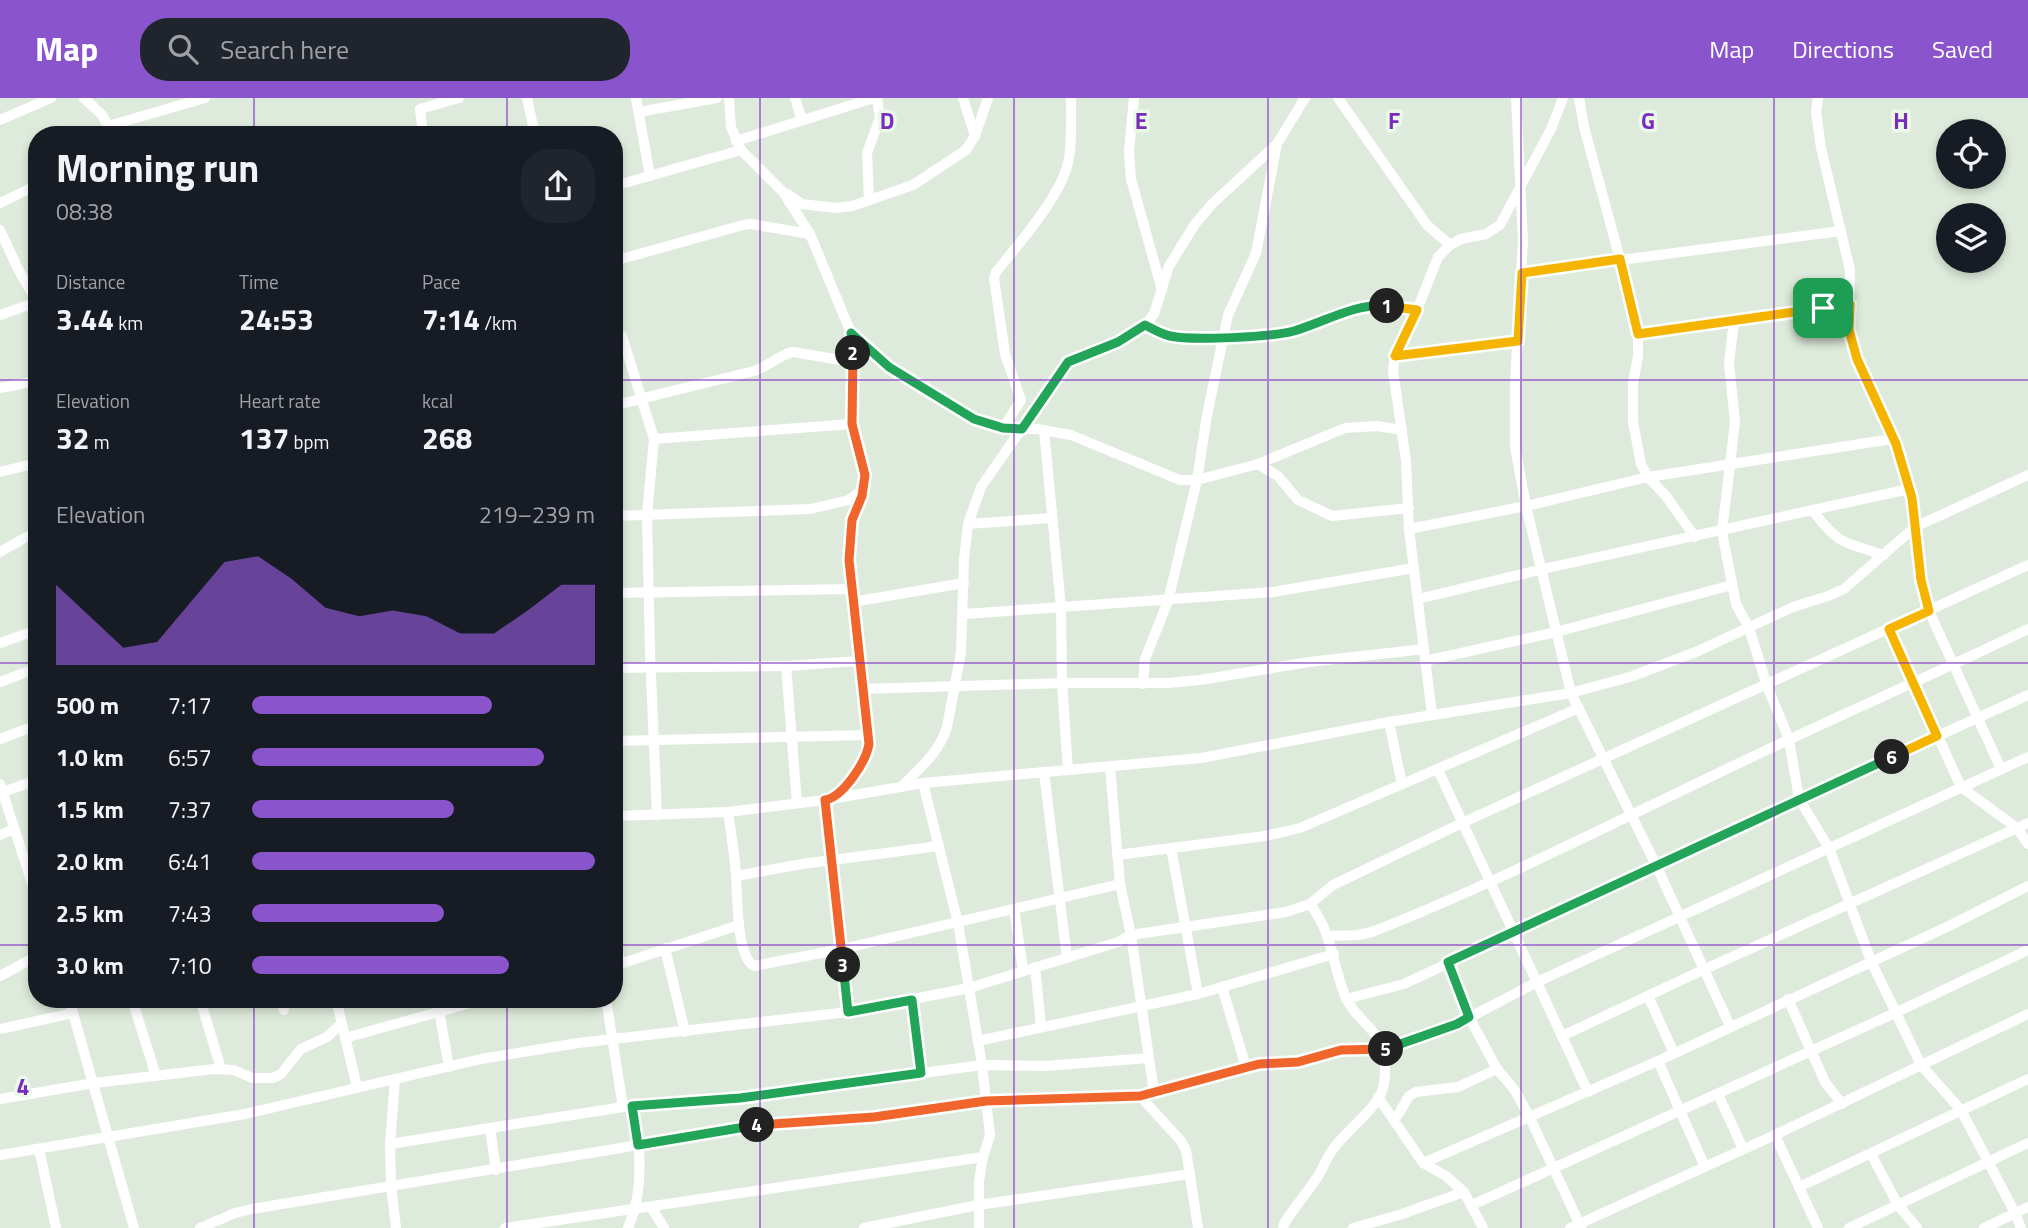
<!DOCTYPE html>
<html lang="en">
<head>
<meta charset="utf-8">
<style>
	body { margin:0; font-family:"Titillium Web",sans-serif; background:#20242c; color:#f1f3f6; height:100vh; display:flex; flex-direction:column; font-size:26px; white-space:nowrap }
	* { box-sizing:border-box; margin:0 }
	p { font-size:23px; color:#9ea1a6 }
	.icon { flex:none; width:38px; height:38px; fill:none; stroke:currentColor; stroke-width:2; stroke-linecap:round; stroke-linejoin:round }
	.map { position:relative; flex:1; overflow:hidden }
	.side { position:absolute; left:28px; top:28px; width:595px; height:882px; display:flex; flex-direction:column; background:#171b24; border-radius:28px; box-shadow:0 4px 10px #0003 }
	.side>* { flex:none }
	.buttons { position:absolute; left:1936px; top:21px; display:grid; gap:14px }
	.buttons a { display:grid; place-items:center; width:70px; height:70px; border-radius:50%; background:#171b24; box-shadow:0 4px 10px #0003; font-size:35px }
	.pin { position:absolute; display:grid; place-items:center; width:60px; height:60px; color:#fff; margin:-30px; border-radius:14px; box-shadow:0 4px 10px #0006 }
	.km { position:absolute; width:35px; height:35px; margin:-18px; border-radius:50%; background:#222; color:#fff; font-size:19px; line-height:35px; text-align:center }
	.round { display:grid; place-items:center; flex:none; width:74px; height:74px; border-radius:28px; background:#20242c }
	.overview { display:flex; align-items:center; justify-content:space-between; height:119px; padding:0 28px }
	h1 { font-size:38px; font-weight:700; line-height:52px }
	.stats { display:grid; grid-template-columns:repeat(3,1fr); gap:10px; height:119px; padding:7px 28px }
	.stats div { display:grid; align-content:center }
	.stats b { font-size:30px; font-weight:700 }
	.stats small { font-size:19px; font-weight:400 }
	.stats p { font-size:19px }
	.chart { height:196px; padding:14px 28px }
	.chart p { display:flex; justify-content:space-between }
	.chart svg { width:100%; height:126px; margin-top:7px; fill:#8a54cc; opacity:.7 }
	ul { padding:0 28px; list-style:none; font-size:23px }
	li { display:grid; grid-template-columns:112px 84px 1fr; align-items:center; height:52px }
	li i { height:18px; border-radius:9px; background:#8a54cc }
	header { display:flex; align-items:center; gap:42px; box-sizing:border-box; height:98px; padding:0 35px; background:#8a54cc; color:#fff }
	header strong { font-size:33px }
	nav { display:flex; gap:38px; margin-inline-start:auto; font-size:24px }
	.search { width:490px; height:63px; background:#20242c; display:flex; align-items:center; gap:18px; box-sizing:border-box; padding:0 24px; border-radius:28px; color:#9ea1a6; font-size:26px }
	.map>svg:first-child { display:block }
</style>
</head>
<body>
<header>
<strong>Map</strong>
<div class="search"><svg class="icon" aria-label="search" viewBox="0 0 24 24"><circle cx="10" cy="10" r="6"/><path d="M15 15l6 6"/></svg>Search here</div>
<nav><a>Map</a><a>Directions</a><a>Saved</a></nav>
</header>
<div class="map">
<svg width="2028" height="1130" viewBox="0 0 2028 1130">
	<rect width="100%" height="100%" fill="#deebdc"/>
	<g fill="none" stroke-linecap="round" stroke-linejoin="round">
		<g stroke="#fff" stroke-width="10">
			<polyline points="84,0 102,17 113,37"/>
			<polyline points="527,0 535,37"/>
			<polyline points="636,0 650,78"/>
			<polyline points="729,0 731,29 741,52 783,94 810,136 851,235 852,326 865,377 862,398 852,422 849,462 869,646 863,667 833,700"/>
			<polyline points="795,0 802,22"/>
			<polyline points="963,0 975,38"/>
			<polyline points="1134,0 1129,53 1131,81 1162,192"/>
			<polyline points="1338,0 1427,127 1450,147"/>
			<polyline points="1516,0 1523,143 1515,285 1515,349 1526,408 1571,595 1656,767 1730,928"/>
			<polyline points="1579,0 1584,29 1623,172 1638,236 1638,258 1633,285 1633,324 1641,366 1648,379 1666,398 1695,439"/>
			<polyline points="1818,0 1816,14 1821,50 1850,172 1849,232 1857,261 1896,346 1912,400 1921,483 1929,513 2001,671"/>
			<polyline points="639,14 717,0"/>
			<polyline points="0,22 51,0"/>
			<polyline points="108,28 205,0"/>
			<polyline points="423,37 420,11 459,0"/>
			<polyline points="736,43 874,0"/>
			<polyline points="614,88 741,52"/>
			<polyline points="787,96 802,106 836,110 852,108 913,87 966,52 975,38 988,0"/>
			<polyline points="869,102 867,55 880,20 877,0"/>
			<polyline points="0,105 37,87"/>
			<polyline points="0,132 17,169 37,204"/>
			<polyline points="614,163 743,127 751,126 810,136"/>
			<polyline points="1522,175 1841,133"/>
			<polyline points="0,217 37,204"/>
			<polyline points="1734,222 1729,266 1735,324 1722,434 1736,506 1749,530 1767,588 1789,641 1799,701 1829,750 1871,863 1921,967 1961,1012 2015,1115 2021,1130"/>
			<polyline points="1145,227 1170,238 1223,239 1290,234 1368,207 1417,212"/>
			<polyline points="851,235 889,269 974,321 1003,330 1037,331 1071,337 1180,382 1197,382 1258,366 1345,330 1377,328 1402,332"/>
			<polyline points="1638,236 1850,206"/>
			<polyline points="614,238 622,238 623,241 654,341 647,417 650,554 657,717"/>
			<polyline points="1395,258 1518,243"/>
			<polyline points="0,290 37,283"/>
			<path d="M614,308C661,295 707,285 754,273C768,269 778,257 793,254L853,264"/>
			<path d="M1003,330L1021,302L1005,256L994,180L996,174C1018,147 1064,95 1069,60C1072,41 1071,20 1071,0"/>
			<polyline points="1044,332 1061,510 1062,585 1068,672"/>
			<polyline points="654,341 852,326"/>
			<polyline points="1258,366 1278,378 1298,402 1332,418 1409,410"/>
			<polyline points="0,374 37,365"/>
			<path d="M1813,413C1840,448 1844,444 1884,457"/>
			<polyline points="614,418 810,411 849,402 862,392"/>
			<polyline points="968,426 1052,420"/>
			<polyline points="1409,431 1526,408 1648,379 1892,341"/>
			<polyline points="0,454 37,433"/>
			<polyline points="614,495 851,491"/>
			<polyline points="1418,501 1543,471 1909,391"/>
			<polyline points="852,504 964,485"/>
			<polyline points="964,516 1273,494 1414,470"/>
			<polyline points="1889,531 1961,689 2017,730 2028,746"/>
			<polyline points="0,545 37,532"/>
			<polyline points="1425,563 1556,534 1732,487"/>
			<polyline points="786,568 797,705"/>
			<polyline points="614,570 786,568 858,563"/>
			<polyline points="0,584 37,570"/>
			<polyline points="1143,586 1145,561 1168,503 1197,382 1207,317 1228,217 1256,155 1277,46"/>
			<polyline points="862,591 1062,585 1168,585 1200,582 1309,564 1424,551"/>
			<polyline points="1432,617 1409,431 1406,363 1393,273 1395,258 1417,212 1438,159 1450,147 1461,141 1486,136 1500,127 1551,31 1563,0"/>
			<polyline points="1389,624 1402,686"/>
			<polyline points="0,641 37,627"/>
			<polyline points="614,643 868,637"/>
			<polyline points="1110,669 1120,786 1131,837 1154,994"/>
			<polyline points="1438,672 1588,994"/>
			<polyline points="1044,674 1067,860"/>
			<polyline points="923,685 958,825 982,967 990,1037 983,1059 979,1083 979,1130"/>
			<polyline points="0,686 37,801"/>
			<path d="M901,689C919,671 939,655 947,629L961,554L964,461L968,426L981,389L1068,264L1118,244L1145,227L1154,216L1169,168L1195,126L1212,106L1277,46L1305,0"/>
			<polyline points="3,694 37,682"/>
			<polyline points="825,702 848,914"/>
			<path d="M728,714C731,736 735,757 736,779C738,799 736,858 754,868L842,851L1120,786"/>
			<polyline points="614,718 728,714 825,702 923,685 1201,660 1389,624 1571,595 1633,578 1698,553 1793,509 1828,498 1844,491 1915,429 2028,377"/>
			<polyline points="0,737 14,731"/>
			<polyline points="1171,750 1198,896"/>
			<polyline points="1117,757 1265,738 1300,730 1579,610"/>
			<polyline points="736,778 802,766 939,748"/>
			<polyline points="1014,811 1023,872"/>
			<path d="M1329,838L1358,837L1372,834C1494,786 1611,726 1729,670C1828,622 1929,579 2028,531"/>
			<polyline points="614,839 621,866"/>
			<polyline points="665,850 685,934"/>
			<polyline points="1448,864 1469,919 1497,971 1514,991 1529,1018 1581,1129"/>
			<polyline points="614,868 739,827"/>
			<polyline points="1035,869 1041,928"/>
			<polyline points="0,878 37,858"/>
			<polyline points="1222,889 1246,969"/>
			<polyline points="1648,898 1674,955"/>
			<polyline points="69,901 134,1130"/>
			<polyline points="132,901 156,978"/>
			<polyline points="200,901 221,971"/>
			<polyline points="281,901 284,912"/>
			<polyline points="336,901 357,989"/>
			<polyline points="437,901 449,969"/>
			<polyline points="606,901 623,1009"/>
			<polyline points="1346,901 1404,886 1799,701 2028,597"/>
			<polyline points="1788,901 1825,984 1842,1006"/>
			<polyline points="912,902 921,975"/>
			<polyline points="0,931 73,915"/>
			<polyline points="1562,938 1703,872 2028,725"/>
			<polyline points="345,940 485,901"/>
			<polyline points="978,943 1198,896 1334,856"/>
			<polyline points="1658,963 1705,1069"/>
			<polyline points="395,981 390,1046 391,1087 396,1130"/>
			<polyline points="1718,996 1743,1051"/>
			<polyline points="1140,998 1181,1043 1186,1052 1198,1130"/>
			<polyline points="1378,999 1423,1065 1446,1078 1464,1094 1483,1130"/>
			<polyline points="0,1001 94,985 214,971 234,972 252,980 273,980 281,976 301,951 327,939 341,926"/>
			<polyline points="1393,1020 1398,1017 1409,998 1416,994 1458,989 1497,971"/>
			<polyline points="490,1030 623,1009 740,1000 982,967 1045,968 1149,960"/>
			<polyline points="1775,1037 1818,1130"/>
			<polyline points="390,1046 490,1030 496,1072"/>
			<polyline points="39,1051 56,1130"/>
			<polyline points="1871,1056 1898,1107 1917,1130"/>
			<polyline points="0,1057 245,1016 481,961 578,945 848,914 969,890 1118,844 1131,837 1286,814 1310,806 1333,787 1462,725 2028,467"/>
			<polyline points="1423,1065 1658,963 1951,827 2028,788"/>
			<polyline points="1799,1089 2028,981"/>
			<polyline points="1472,1107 1895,915 2028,852"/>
			<polyline points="651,1109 664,1130"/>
			<polyline points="200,1130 235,1115 252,1111 753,1028 874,1019 986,1003 1140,998 1259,966 1298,964 1341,952 1383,952 1457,926 1537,884 2028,659"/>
			<polyline points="505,1130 983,1059"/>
			<path d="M628,1130C645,1092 640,1048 633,1008"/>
			<polyline points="864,1130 978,1107 1190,1076"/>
			<path d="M1283,1130L1284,1126C1294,1109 1308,1094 1318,1078C1324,1069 1327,1058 1334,1050C1346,1033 1376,1011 1382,993C1386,981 1386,963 1383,951C1377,931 1354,919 1346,900C1331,865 1334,838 1310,806"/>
			<polyline points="1353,1130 1399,1117 1464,1094"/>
			<polyline points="1570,1130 1775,1037 2028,916"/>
			<polyline points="1849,1130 2028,1045"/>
			<polyline points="1984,1130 2028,1109"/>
		</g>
	</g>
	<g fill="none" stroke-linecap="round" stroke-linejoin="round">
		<g stroke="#fff" stroke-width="14">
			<polyline id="split-1" points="1387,208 1417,212 1395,258 1518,243 1522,175 1620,161 1638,236 1823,210"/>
		</g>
		<g stroke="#fff" stroke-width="14">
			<path id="split-2" d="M853,255L851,235L889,269L974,321L1003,330L1022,331L1068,264L1118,244L1145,227C1153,231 1161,236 1170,238C1192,243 1272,239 1294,233C1322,225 1358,204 1387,208"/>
		</g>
		<g stroke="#fff" stroke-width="14">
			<path id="split-3" d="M843,867L825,702C843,699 866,664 869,646L849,462L852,422L862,398L865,377L852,326L853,255"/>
		</g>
		<g stroke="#fff" stroke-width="14">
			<polyline id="split-4" points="757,1027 638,1047 632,1008 740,1000 921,975 912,902 848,914 843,867"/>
		</g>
		<g stroke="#fff" stroke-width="14">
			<polyline id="split-5" points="757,1027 874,1019 986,1003 1140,998 1259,966 1298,964 1341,952 1386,951"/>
		</g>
		<g stroke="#fff" stroke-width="14">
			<polyline id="split-6" points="1386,951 1457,926 1469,919 1448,864 1892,659"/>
		</g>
		<g stroke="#fff" stroke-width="14">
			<polyline id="split-7" points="1823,210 1850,206 1849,232 1857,261 1896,346 1912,400 1921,482 1929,513 1889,531 1937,638 1892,659"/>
		</g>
		<use href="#split-1" stroke="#f5b400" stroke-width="9"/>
		<use href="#split-2" stroke="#22a559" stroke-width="9"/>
		<use href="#split-3" stroke="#f0652b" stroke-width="9"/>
		<use href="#split-4" stroke="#22a559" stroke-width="9"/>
		<use href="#split-5" stroke="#f0652b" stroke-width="9"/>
		<use href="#split-6" stroke="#22a559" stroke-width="9"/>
		<use href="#split-7" stroke="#f5b400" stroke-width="9"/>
	</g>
	<path fill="none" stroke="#7b2cbf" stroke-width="2" stroke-opacity="0.55" d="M254,0V37M507,0V37M760,0V1130M1014,0V1130M1268,0V1130M1521,0V1130M1774,0V1130M0,282H37M614,282H2028M0,565H37M614,565H2028M0,847H37M614,847H2028M254,901V1130M507,901V1130"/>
	<g font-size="23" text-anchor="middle" font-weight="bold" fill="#7b2cbf" stroke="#ebf9e9" stroke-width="7" stroke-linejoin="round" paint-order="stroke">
		<text x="887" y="31">D</text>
		<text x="1141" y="31">E</text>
		<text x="1394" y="31">F</text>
		<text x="1648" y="31">G</text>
		<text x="1901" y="31">H</text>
		<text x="23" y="997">4</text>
	</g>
</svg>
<div class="buttons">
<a><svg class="icon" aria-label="locate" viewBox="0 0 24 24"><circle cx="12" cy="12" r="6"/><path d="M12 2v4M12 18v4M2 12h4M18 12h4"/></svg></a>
<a><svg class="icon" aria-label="layers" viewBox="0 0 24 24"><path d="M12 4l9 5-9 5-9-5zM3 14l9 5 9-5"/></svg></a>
</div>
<div class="pin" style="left:1823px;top:210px;background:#1e9e55"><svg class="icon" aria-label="arrive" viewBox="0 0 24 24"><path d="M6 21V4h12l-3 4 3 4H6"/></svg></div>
<b class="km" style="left:1387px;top:208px">1</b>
<b class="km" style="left:853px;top:255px">2</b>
<b class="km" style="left:843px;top:867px">3</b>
<b class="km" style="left:757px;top:1027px">4</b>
<b class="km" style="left:1386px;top:951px">5</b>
<b class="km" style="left:1892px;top:659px">6</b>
<section class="side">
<div class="overview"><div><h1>Morning run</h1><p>08:38</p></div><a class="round"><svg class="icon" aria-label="share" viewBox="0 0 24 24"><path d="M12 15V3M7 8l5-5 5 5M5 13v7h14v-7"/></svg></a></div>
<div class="stats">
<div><p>Distance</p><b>3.44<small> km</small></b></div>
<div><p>Time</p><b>24:53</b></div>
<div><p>Pace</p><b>7:14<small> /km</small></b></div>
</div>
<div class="stats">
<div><p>Elevation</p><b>32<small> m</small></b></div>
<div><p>Heart rate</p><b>137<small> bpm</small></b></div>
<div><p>kcal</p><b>268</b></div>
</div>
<div class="chart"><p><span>Elevation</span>219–239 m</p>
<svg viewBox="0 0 160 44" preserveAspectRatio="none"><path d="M0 44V16L10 27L20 38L30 36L40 22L50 8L60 6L70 14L80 24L90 27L100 25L110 27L120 33L130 33L140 25L150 16L160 16V44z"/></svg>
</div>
<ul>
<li><b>500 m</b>7:17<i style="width:70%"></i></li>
<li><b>1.0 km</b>6:57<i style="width:85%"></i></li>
<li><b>1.5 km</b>7:37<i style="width:59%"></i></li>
<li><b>2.0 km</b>6:41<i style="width:100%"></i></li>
<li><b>2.5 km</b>7:43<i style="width:56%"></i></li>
<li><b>3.0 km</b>7:10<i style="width:75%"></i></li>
</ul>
</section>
</div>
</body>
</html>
